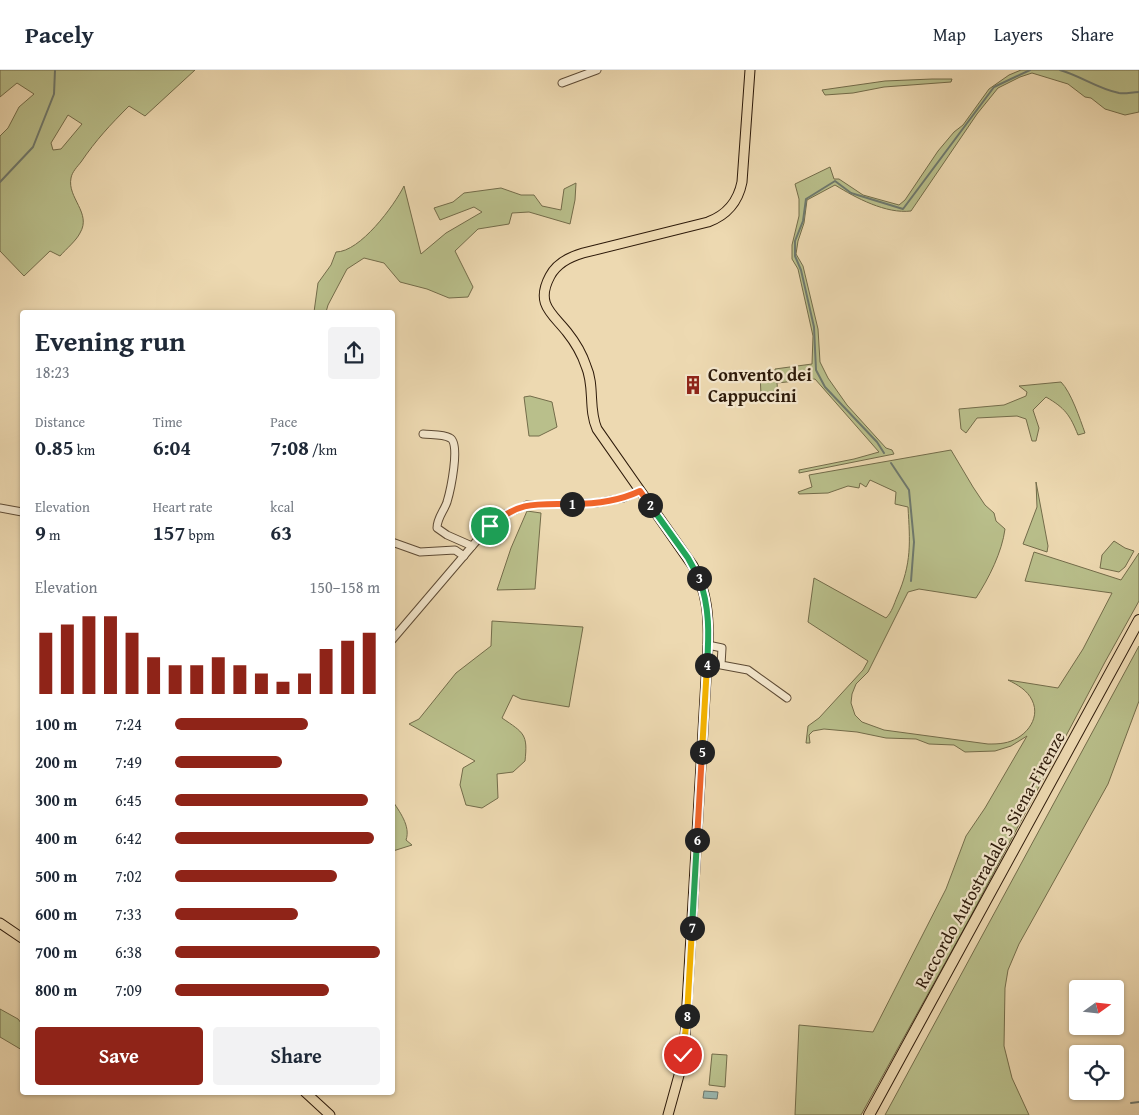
<!DOCTYPE html>
<html lang="en">
<head>
<meta charset="utf-8">
<style>
	body { margin:0; font-family:"Gentium Book Plus",serif; background:#f2f2f3; color:#1f2937; height:100vh; display:flex; flex-direction:column; font-size:19px; white-space:nowrap }
	* { box-sizing:border-box; margin:0 }
	p { font-size:16px; color:#747a83 }
	.icon { flex:none; width:28px; height:28px; fill:none; stroke:currentColor; stroke-width:2; stroke-linecap:round; stroke-linejoin:round }
	.map { position:relative; flex:1; overflow:hidden }
	.sheet { position:absolute; left:20px; top:240px; width:375px; height:785px; display:flex; flex-direction:column; background:#fff; border-radius:5px; box-shadow:0 1px 4px #0004 }
	.sheet>* { flex:none }
	.needle { width:32px; rotate:75deg }
	.controls { position:absolute; left:1069px; top:910px; display:grid; gap:10px }
	.controls a { display:grid; place-items:center; width:55px; height:55px; border-radius:5px; background:#fff; box-shadow:0 1px 4px #0004; font-size:25px }
	.pin { position:absolute; display:grid; place-items:center; width:42px; height:42px; color:#fff; margin:-21px; border:2px solid #fff; border-radius:50%; box-shadow:0 1px 5px #0007 }
	.km { position:absolute; width:25px; height:25px; margin:-12px; border-radius:50%; background:#222; color:#fff; font-size:14px; line-height:25px; text-align:center }
	.round { display:grid; place-items:center; flex:none; width:52px; height:52px; border-radius:5px; background:#f2f2f3 }
	.overview { display:flex; align-items:center; justify-content:space-between; height:85px; padding:0 15px }
	h1 { font-size:28px; font-weight:800; line-height:38px }
	.metrics { display:grid; grid-template-columns:repeat(3,1fr); gap:8px; height:85px; padding:5px 15px }
	.metrics div { display:grid; align-content:center }
	.metrics b { font-size:21px; font-weight:800 }
	.metrics small { font-size:14px; font-weight:400 }
	.metrics p { font-size:14px }
	.chart { height:140px; padding:10px 15px }
	.chart p { display:flex; justify-content:space-between }
	.chart svg { width:100%; height:90px; margin-top:5px; stroke:#8f2418; stroke-width:6 }
	.cta { display:flex; gap:10px; margin-top:auto; padding:10px 15px }
	.cta a { flex:1; height:58px; border-radius:5px; background:#8f2418; color:#fff; font-size:20px; font-weight:800; line-height:58px; text-align:center }
	.cta a+a { background:#f2f2f3; color:#1f2937 }
	ul { padding:0 15px; list-style:none; font-size:16px }
	li { display:grid; grid-template-columns:80px 60px 1fr; align-items:center; height:38px }
	li i { height:12px; border-radius:6px; background:#8f2418 }
	header { display:flex; align-items:center; gap:30px; box-sizing:border-box; height:70px; padding:0 25px; background:#fff; border-bottom:1px solid #e0e1e3 }
	header strong { font-size:24px }
	nav { display:flex; gap:28px; margin-inline-start:auto; font-size:18px }
	.map>svg:first-child { display:block }
</style>
</head>
<body>
<header>
<strong>Pacely</strong>
<nav><a>Map</a><a>Layers</a><a>Share</a></nav>
</header>
<div class="map">
<svg width="1139" height="1045" viewBox="0 0 1139 1045">
	<rect width="100%" height="100%" fill="#edd9b1"/>
	<filter id="stains"><feTurbulence type="fractalNoise" baseFrequency=".004" numOctaves="4"/><feColorMatrix values="0 0 0 0 .2 0 0 0 0 .09 0 0 0 0 .02 0 0 0 .5 -.17"/></filter>
	<radialGradient id="worn" r=".72"><stop offset=".6" stop-color="#630" stop-opacity="0"/><stop offset="1" stop-color="#630" stop-opacity=".3"/></radialGradient>
	<g fill="#b9bf8b" stroke="#736c4a" fill-rule="evenodd">
		<path d="M0,0H195L145,46L129,36C110,55 96,70 81,92C77,97 72,102 71,108C67,128 92,143 80,163C76,171 66,179 60,186L50,181L24,206L0,181V66L8,58L19,37L34,24L17,13L0,27ZM68,45L82,54L61,79L53,80L51,73Z"/>
		<path d="M1021,0H1139V42L1125,45L1105,39L1091,28L1085,27L1068,14L1032,3L1020,7L998,18L977,44L911,141C886,144 856,128 835,115L807,130L804,153L798,171L796,184L803,196L818,259L820,292L828,308L847,335L886,378L892,380L894,384L799,403V400L854,389L879,382L815,309L777,313L778,325H761L760,303L775,301V299L812,294L813,266L798,199L792,189V175L799,146V129L795,114L830,97L834,109H839L863,125L899,135L905,130L938,81L954,62L963,55L989,19L1009,5Z"/>
		<polygon points="932,9 952,9 951,12 884,17 853,23 825,25 822,20 885,11"/>
		<path d="M576,113L575,130L570,154L529,142L512,143L509,154L478,159L455,181L473,217L468,227L449,228L427,219L400,212L384,193L364,188L347,199L328,235L326,242H314L318,213L331,195L336,182C360,182 394,136 404,116L421,184L446,163L482,142L474,137L440,150L434,138L453,132L464,123L501,118L521,125H534L542,136L561,140L564,119Z"/>
		<path d="M1061,312C1071,322 1080,349 1085,363L1078,365C1070,345 1065,338 1046,327L1033,340L1039,358L1036,371H1032L1026,349L1017,346L977,348L966,363L961,359L959,339L1004,335L1026,326L1027,322L1019,316Z"/>
		<polygon points="530,326 552,332 557,357 539,366 529,366 524,327"/>
		<path d="M951,380L973,417L985,435L994,443L996,451L1005,459C1002,482 989,508 976,528L919,519L908,522L868,602L856,614L852,624L851,633L855,645L862,652L884,660L988,674C993,674 999,674 1004,673C1023,670 1042,650 1032,630C1027,620 1018,615 1008,610L1058,618L1083,579L1112,523L1025,511L1034,482L1121,510L1139,483V531L1105,592L966,855L861,1045H795L799,955L873,962L946,819L966,766L985,738L1027,666L1011,676L995,681L965,682L954,675L929,674L916,669L886,668L857,662L824,659L813,661L809,665L810,673H806L808,656L819,648L863,600L868,591L808,552L814,508L886,548C892,542 894,534 897,527C912,493 910,472 908,437L895,434L896,422L870,410L866,417L860,413L859,418L848,416L828,423L799,424L798,422L812,417L809,405Z"/>
		<polygon points="1036,412 1048,476 1047,482 1023,474 1037,437"/>
		<polygon points="527,441 541,443 535,519 497,520 511,478"/>
		<polygon points="1114,471 1125,478 1134,481 1125,497 1119,502 1100,498 1102,485"/>
		<path d="M492,551L583,557L569,637L521,629L513,625L502,648C524,663 528,664 525,691L513,702L497,704L498,728L482,738L466,735L460,715L463,698L475,691L409,654L419,649L456,603L491,576Z"/>
		<polygon points="1139,576 1139,631 1108,714 1019,874 1008,900 1005,918 1004,976 1012,1008 1029,1045 885,1045"/>
		<path d="M392,730C399,741 411,756 406,770L412,775L393,781Z"/>
		<polygon points="0,939 18,949 22,954 22,980 0,967"/>
		<polygon points="712,984 727,985 725,1017 709,1015"/>
	</g>
	<polygon fill="#9ab9b1" stroke="#6e796e" points="704,1021 718,1022 717,1029 703,1028"/>
	<g fill="none" stroke-linecap="round" stroke-linejoin="round">
		<g stroke="#6e796e" stroke-width="2">
			<path d="M1060,0C1081,6 1098,19 1119,23C1126,24 1132,22 1139,22"/>
			<polyline points="0,112 33,77 54,24 55,0"/>
			<polyline points="884,383 877,372 825,317 816,300 814,257 801,200 795,186 795,171 803,151 806,129 835,111 851,123 903,139 994,17 1030,0"/>
			<polyline points="891,393 909,420 914,472 911,511"/>
			<polyline points="1131,1033 1139,1032"/>
		</g>
		<g stroke="#5d4a34" stroke-width="9">
			<g id="minor">
				<polyline points="562,13 597,0"/>
				<path d="M423,364C431,365 443,364 450,368C461,373 450,422 447,432C444,441 437,448 437,458L447,465L472,476"/>
				<polyline points="0,438 22,442"/>
				<polyline points="392,472 420,482 455,480 464,486"/>
				<polyline points="392,570 485,461 506,444 527,435 596,433 623,428 640,421"/>
				<polyline points="708,575 722,578 721,595 748,600 787,628"/>
			</g>
		</g>
		<g stroke="#2d1a0a" stroke-width="11">
			<g id="major">
				<polyline points="0,853 22,868"/>
				<polyline points="305,1022 330,1045"/>
				<path d="M668,1045L681,998L685,968L708,575C709,547 707,521 693,496L597,359C588,339 595,316 586,296C582,284 575,272 567,262C552,243 535,234 550,206C557,193 569,187 583,183L708,152C727,145 738,132 742,112L750,0"/>
			</g>
		</g>
		<g stroke="#2d1a0a" stroke-width="12">
			<polyline id="highway" points="869,1045 1139,550"/>
		</g>
		<use href="#minor" stroke="#f3e6cc" stroke-width="7"/>
		<use href="#major" stroke="#edd9b1" stroke-width="9"/>
		<use href="#highway" stroke="#edd9b1" stroke-width="10"/>
	</g>
	<g fill="none" stroke-linecap="round" stroke-linejoin="round">
		<g stroke="#fff" stroke-width="10">
			<path id="split-1" d="M490,456C519,431 536,434 572,434"/>
		</g>
		<g stroke="#fff" stroke-width="10">
			<path id="split-2" d="M572,434C595,434 619,431 640,421L650,435"/>
		</g>
		<g stroke="#fff" stroke-width="10">
			<polyline id="split-3" points="650,435 688,488 699,508"/>
		</g>
		<g stroke="#fff" stroke-width="10">
			<path id="split-4" d="M699,508C710,537 709,565 707,595"/>
		</g>
		<g stroke="#fff" stroke-width="10">
			<polyline id="split-5" points="702,682 707,595"/>
		</g>
		<g stroke="#fff" stroke-width="10">
			<polyline id="split-6" points="697,770 702,682"/>
		</g>
		<g stroke="#fff" stroke-width="10">
			<polyline id="split-7" points="692,858 697,770"/>
		</g>
		<g stroke="#fff" stroke-width="10">
			<polyline id="split-8" points="687,946 692,858"/>
		</g>
		<g stroke="#fff" stroke-width="10">
			<polyline id="split-9" points="683,985 687,946"/>
		</g>
		<use href="#split-1" stroke="#f0652b" stroke-width="6"/>
		<use href="#split-2" stroke="#f0652b" stroke-width="6"/>
		<use href="#split-3" stroke="#22a559" stroke-width="6"/>
		<use href="#split-4" stroke="#22a559" stroke-width="6"/>
		<use href="#split-5" stroke="#f5b400" stroke-width="6"/>
		<use href="#split-6" stroke="#f0652b" stroke-width="6"/>
		<use href="#split-7" stroke="#22a559" stroke-width="6"/>
		<use href="#split-8" stroke="#f5b400" stroke-width="6"/>
		<use href="#split-9" stroke="#f5b400" stroke-width="6"/>
	</g>
	<defs>
		<g id="building-bare" transform="scale(1.5)"><path d="M-4-6H4V6H1V3H-1V6H-4ZM-2.5-4.3h1.7v1.8h-1.7ZM.8-4.3h1.7v1.8H.8ZM-2.5-1h1.7V.8h-1.7ZM.8-1h1.7V.8H.8Z" fill="#8f2418" stroke="#f3e6cc" stroke-width="2.5" paint-order="stroke"/></g>
	</defs>
	<g fill-rule="evenodd">
		<use href="#building-bare" x="693" y="315"/>
	</g>
	<g text-anchor="middle" stroke-width="4.5" stroke-linejoin="round" paint-order="stroke">
		<g font-size="18" font-weight="bold" fill="#2d1a0a" stroke="#f3e6cc" text-anchor="start">
			<text x="708" y="311">Convento dei<tspan x="708" dy="21">Cappuccini</tspan></text>
		</g>
		<g font-size="18" fill="#2d1a0a" stroke="#f3e6cc">
			<text transform="translate(990 790) rotate(-61)" y="6">Raccordo Autostradale 3 Siena-Firenze</text>
		</g>
	</g>
	<rect width="100%" height="100%" filter="url(#stains)"/>
	<rect width="100%" height="100%" fill="url(#worn)"/>
</svg>
<div class="controls">
<a><svg class="needle" viewBox="-14 -14 28 28"><path d="M0-13l5 13h-10z" fill="#e53935"/><path d="M0 13l5-13h-10z" fill="#747a83"/></svg></a>
<a><svg class="icon" aria-label="locate" viewBox="0 0 24 24"><circle cx="12" cy="12" r="6"/><path d="M12 2v4M12 18v4M2 12h4M18 12h4"/></svg></a>
</div>
<div class="pin" style="left:490px;top:456px;background:#1e9e55"><svg class="icon" aria-label="arrive" viewBox="0 0 24 24"><path d="M6 21V4h12l-3 4 3 4H6"/></svg></div>
<div class="pin" style="left:683px;top:985px;background:#d93025"><svg class="icon" aria-label="check" viewBox="0 0 24 24"><path d="M5 12l5 5 9-10"/></svg></div>
<b class="km" style="left:572px;top:434px">1</b>
<b class="km" style="left:650px;top:435px">2</b>
<b class="km" style="left:699px;top:508px">3</b>
<b class="km" style="left:707px;top:595px">4</b>
<b class="km" style="left:702px;top:682px">5</b>
<b class="km" style="left:697px;top:770px">6</b>
<b class="km" style="left:692px;top:858px">7</b>
<b class="km" style="left:687px;top:946px">8</b>
<section class="sheet">
<div class="overview"><div><h1>Evening run</h1><p>18:23</p></div><a class="round"><svg class="icon" aria-label="share" viewBox="0 0 24 24"><path d="M12 15V3M7 8l5-5 5 5M5 13v7h14v-7"/></svg></a></div>
<div class="metrics">
<div><p>Distance</p><b>0.85<small> km</small></b></div>
<div><p>Time</p><b>6:04</b></div>
<div><p>Pace</p><b>7:08<small> /km</small></b></div>
</div>
<div class="metrics">
<div><p>Elevation</p><b>9<small> m</small></b></div>
<div><p>Heart rate</p><b>157<small> bpm</small></b></div>
<div><p>kcal</p><b>63</b></div>
</div>
<div class="chart"><p><span>Elevation</span>150–158 m</p>
<svg viewBox="0 0 160 44" preserveAspectRatio="none"><path d="M5 44V14M15 44V10M25 44V6M35 44V6M45 44V14M55 44V26M65 44V30M75 44V30M85 44V26M95 44V30M105 44V34M115 44V38M125 44V34M135 44V22M145 44V18M155 44V14"/></svg>
</div>
<ul>
<li><b>100 m</b>7:24<i style="width:65%"></i></li>
<li><b>200 m</b>7:49<i style="width:52%"></i></li>
<li><b>300 m</b>6:45<i style="width:94%"></i></li>
<li><b>400 m</b>6:42<i style="width:97%"></i></li>
<li><b>500 m</b>7:02<i style="width:79%"></i></li>
<li><b>600 m</b>7:33<i style="width:60%"></i></li>
<li><b>700 m</b>6:38<i style="width:100%"></i></li>
<li><b>800 m</b>7:09<i style="width:75%"></i></li>
</ul>
<div class="cta"><a>Save</a><a>Share</a></div>
</section>
</div>
</body>
</html>
